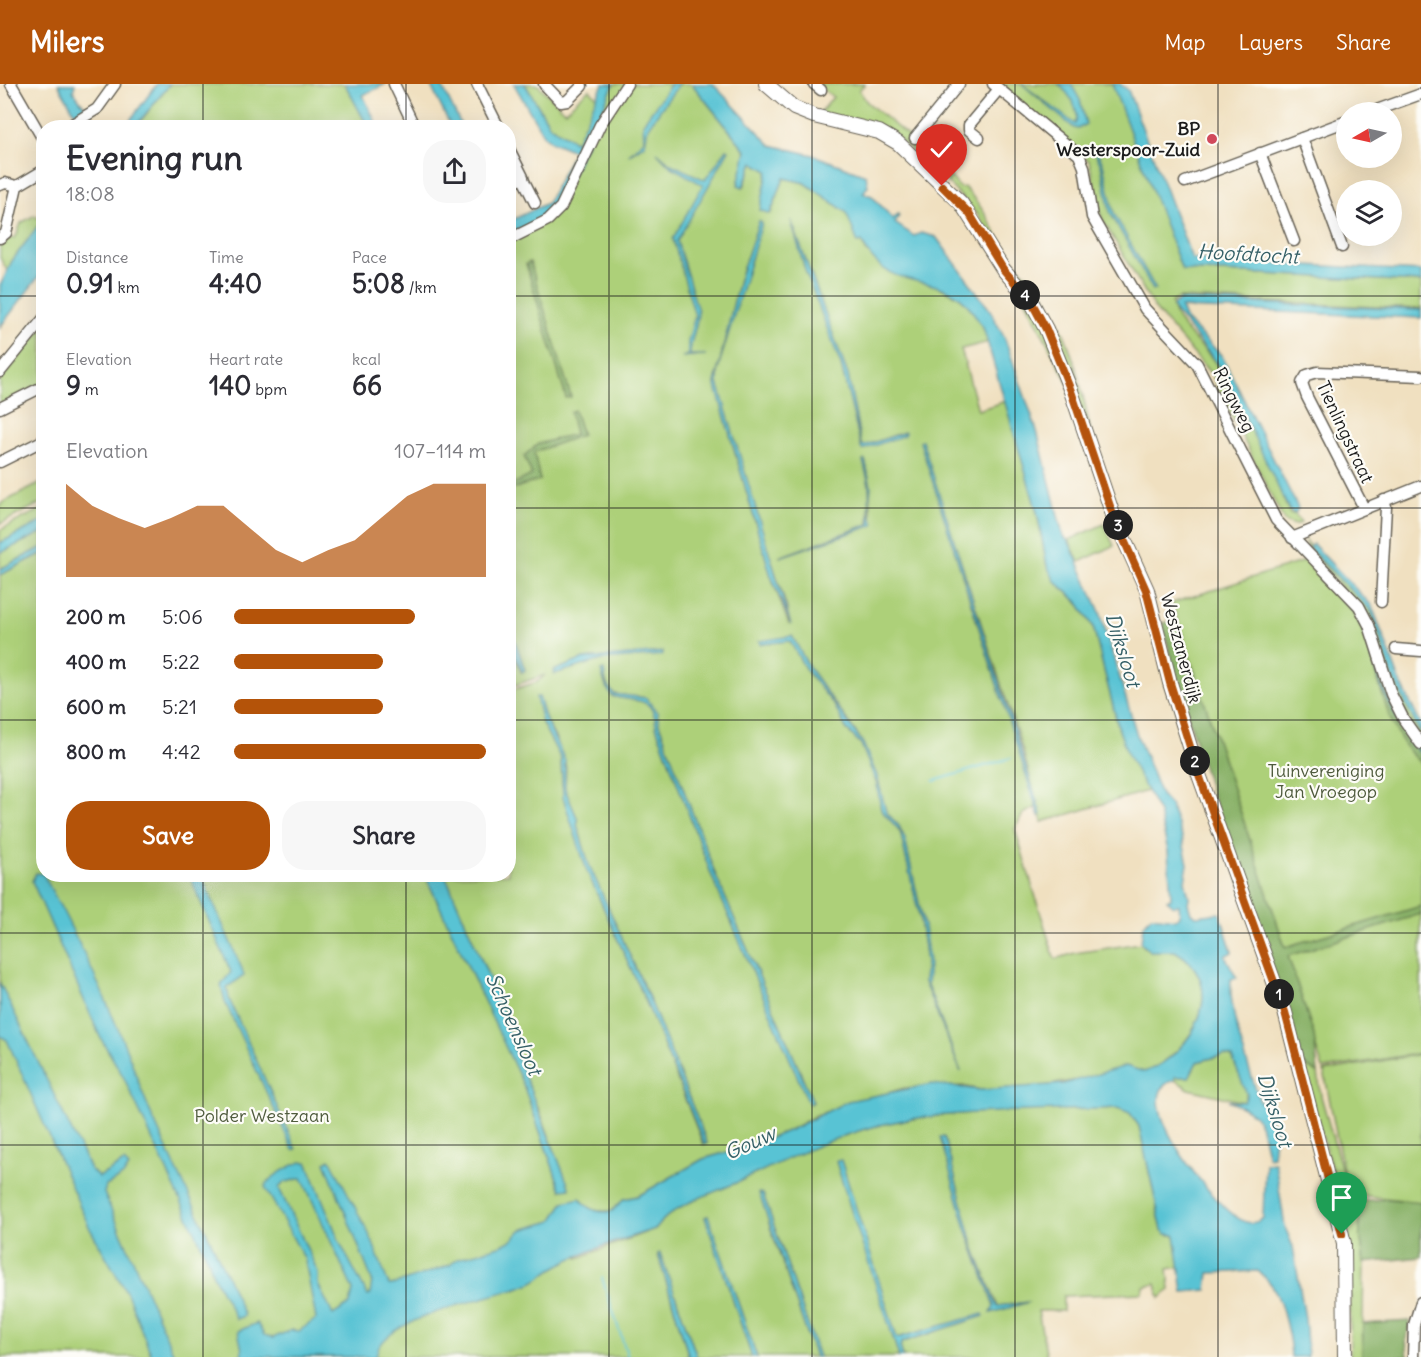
<!DOCTYPE html>
<html lang="en">
<head>
<meta charset="utf-8">
<style>
	body { margin:0; font-family:Delius,sans-serif; background:#f7f7f7; color:#2b2b33; height:100vh; display:flex; flex-direction:column; font-size:22px; white-space:nowrap }
	* { box-sizing:border-box; margin:0 }
	p { font-size:20px; color:#7c7c81 }
	.icon { flex:none; width:33px; height:33px; fill:none; stroke:currentColor; stroke-width:2; stroke-linecap:round; stroke-linejoin:round }
	.map { position:relative; flex:1; overflow:hidden }
	.drawer { position:absolute; left:36px; top:36px; width:480px; height:762px; display:flex; flex-direction:column; background:#fff; border-radius:24px; box-shadow:0 6px 24px #0002 }
	.drawer>* { flex:none }
	.needle { width:39px; rotate:261deg }
	.tools { position:absolute; left:1336px; top:18px; display:grid; gap:12px }
	.tools a { display:grid; place-items:center; width:66px; height:66px; border-radius:50%; background:#fff; box-shadow:0 6px 24px #0002; font-size:30px }
	.pin { position:absolute; display:grid; place-items:center; width:51px; height:51px; color:#fff; margin:-62px -26px; border-radius:50% 50% 50% 0; rotate:-45deg; box-shadow:0 0 6px #0007 }
	.pin .icon { rotate:45deg }
	.km { position:absolute; width:30px; height:30px; margin:-15px; border-radius:50%; background:#222; color:#fff; font-size:16px; line-height:30px; text-align:center }
	.round { display:grid; place-items:center; flex:none; width:63px; height:63px; border-radius:24px; background:#f7f7f7 }
	.overview { display:flex; align-items:center; justify-content:space-between; height:102px; padding:0 30px }
	h1 { font-size:33px; font-weight:700; line-height:45px }
	.metrics { display:grid; grid-template-columns:repeat(3,1fr); gap:9px; height:102px; padding:6px 30px }
	.metrics div { display:grid; align-content:center }
	.metrics b { font-size:26px; font-weight:700 }
	.metrics small { font-size:16px; font-weight:400 }
	.metrics p { font-size:16px }
	.chart { height:168px; padding:12px 30px }
	.chart p { display:flex; justify-content:space-between }
	.chart svg { width:100%; height:108px; margin-top:6px; fill:#b45309; opacity:.7 }
	.button { display:flex; gap:12px; margin-top:auto; padding:12px 30px }
	.button a { flex:1; height:69px; border-radius:24px; background:#b45309; color:#fff; font-size:24px; font-weight:700; line-height:69px; text-align:center }
	.button a+a { background:#f7f7f7; color:#2b2b33 }
	ul { padding:0 30px; list-style:none; font-size:20px }
	li { display:grid; grid-template-columns:96px 72px 1fr; align-items:center; height:45px }
	li i { height:15px; border-radius:8px; background:#b45309 }
	header { display:flex; align-items:center; gap:36px; box-sizing:border-box; height:84px; padding:0 30px; background:#b45309; color:#fff }
	header strong { font-size:28px }
	nav { display:flex; gap:33px; margin-inline-start:auto; font-size:21px }
	.map>svg:first-child { display:block }
</style>
</head>
<body>
<header>
<strong>Milers</strong>
<nav><a>Map</a><a>Layers</a><a>Share</a></nav>
</header>
<div class="map">
<svg width="1421" height="1273" viewBox="0 0 1421 1273">
	<rect width="100%" height="100%" fill="#fdfcf7"/>
	<filter id="ink" filterUnits="userSpaceOnUse"><feTurbulence type="fractalNoise" baseFrequency=".0167" numOctaves="2"/><feDisplacementMap in="SourceGraphic" scale="12" xChannelSelector="R" yChannelSelector="G"/><feConvolveMatrix kernelMatrix="1 2 1 2 8 2 1 2 1" color-interpolation-filters="sRGB"/></filter>
	<filter id="wash" filterUnits="userSpaceOnUse"><feTurbulence type="fractalNoise" baseFrequency=".008" numOctaves="4" result="noise"/><feDisplacementMap in="SourceGraphic" scale="24" xChannelSelector="R" yChannelSelector="G"/><feGaussianBlur stdDeviation="1.35" result="paint"/><feColorMatrix in="noise" values="0 0 0 0 0 0 0 0 0 0 0 0 0 0 0 0 0 1.4 0 .05"/><feComposite in="paint" operator="in"/></filter>
	<g filter="url(#wash)">
		<rect width="100%" height="100%" fill="#f0e0c0"/>
		<g fill="#add079" stroke="#64764a" stroke-width="1.5" fill-rule="evenodd">
			<polygon points="170,0 345,0 368,43 135,44"/>
			<polygon points="525,0 537,0 565,27 589,5 597,13 577,58 550,42"/>
			<path d="M614,0H671L668,4L673,8L679,0H692L746,67L744,103L753,78L768,87L761,126L771,129L784,94L805,99L846,128L867,169L958,212C973,224 982,240 989,258L961,265L978,326L1006,317L1037,428L1047,482L1061,503L1077,517L1093,542L1119,646L1147,707L1042,738L1023,667L921,356L971,520L1037,723L1023,730L1015,745L1054,873L1056,875L1075,869L1141,859C1149,871 1162,866 1175,867C1232,900 1192,971 1144,988L1126,982L1088,994L1038,1003L981,1006L963,1002L904,1004L816,1031L792,1045L756,1060L703,1075L638,1112L624,1115L612,1127H597L586,1122L578,1174L655,1145C674,1119 710,1111 737,1098C790,1074 842,1047 899,1037C971,1025 1046,1027 1118,1024L1130,1029L1139,1042L1162,1146L1169,1151H1175L1181,1183L1168,1185L1170,1206L1160,1214L1156,1200L1144,1203L1143,1209L1063,1212V1227H1038L1047,1273H903L900,1261L903,1258L984,1232L897,1254L840,1076C857,1143 880,1207 899,1273H819L763,1110L769,1140L815,1273H757L708,1132L705,1133L752,1273H697L660,1169L658,1171L689,1273H0V491L43,469L44,790L425,791L519,990L518,975L501,921L445,791L508,790L509,607L537,598L545,591L509,603V555L521,588L525,586L508,536L509,158L538,143L585,63ZM791,136L848,291L861,360L863,362L904,348L862,366L841,281ZM759,138L761,139L718,284V299L757,433L787,524L789,541L771,492L715,299L739,196ZM865,376C872,398 869,419 873,441L779,473L869,440L870,408ZM792,552L810,585L860,654L877,692L886,728L899,742L905,755L924,842L927,901L961,988L924,898L926,878L920,835L900,747L881,726L877,700L861,660L847,646L834,621L806,586L790,557L759,558ZM663,568L602,576L554,587L584,575ZM602,586L609,606L614,610L646,614L657,628L659,640L716,792L813,1018L810,1020L713,795L656,642C654,610 636,619 612,612L606,603ZM539,613L546,637L557,657L566,683L565,705L578,736L577,740L589,781L650,916L707,1059L703,1060L647,920L587,787L562,702L561,675L542,639ZM524,1002L539,1025L565,1094L561,1106ZM941,1053H944L973,1160L996,1218L998,1222L1029,1218L992,1228L994,1222L966,1144Z"/>
			<polygon points="816,0 865,0 859,6 867,18 952,89 946,97 901,57 819,30 833,13"/>
			<path d="M997,0H1114L1182,186L1421,198V225L1180,214L1172,218C1173,241 1201,259 1214,277C1246,324 1267,378 1290,430H1295L1301,439L1295,441L1284,437L1211,290L1155,225L1102,135L1089,77Z"/>
			<path d="M951,93L960,104L964,103C984,123 994,147 1009,171C1018,184 1031,193 1040,205C1070,247 1082,304 1092,354L1078,319L1007,180L978,131L947,98Z"/>
			<polygon points="43,127 43,135 12,177 8,188 0,174 0,158 16,153 21,139 35,131 37,134"/>
			<polygon points="43,243 43,299 0,321 0,297"/>
			<polygon points="43,398 43,418 0,440 0,420"/>
			<polygon points="43,424 43,437 0,459 0,446"/>
			<polygon points="1104,440 1114,462 1079,478 1069,456"/>
			<polygon points="43,448 43,463 0,485 0,469"/>
			<polygon points="1305,457 1371,527 1393,594 1421,651 1421,657 1396,615 1369,535 1306,462"/>
			<path d="M1304,477L1321,494H1327C1338,504 1352,515 1360,527C1376,554 1378,587 1391,615C1397,627 1420,659 1421,667L1411,656L1383,603L1360,531L1326,495L1360,533L1382,605L1409,658L1421,670V969L1323,985L1172,519Z"/>
			<polygon points="1421,970 1421,1118 1349,1110 1356,1117 1364,1179 1362,1273 1350,1273 1351,1167 1340,1114 1301,979 1318,989 1321,1012 1346,1101 1324,987"/>
			<path d="M1224,971L1232,973C1238,985 1252,1006 1244,1018L1189,1005L1175,996V993H1189L1197,978Z"/>
		</g>
		<g fill="#8ab269" stroke="#536742" stroke-width="1.5">
			<polygon points="530,178 571,313 566,314 526,180"/>
			<polygon points="574,326 582,351 534,368 540,396 509,406 509,402 532,391 524,372 538,360 575,350 570,328"/>
			<path d="M1321,494L1360,533L1382,605L1409,658L1421,670V680C1375,635 1383,581 1354,529C1347,517 1331,507 1320,497Z"/>
			<path d="M1173,537L1174,541L1179,540L1285,863L1421,822V830L1288,872L1314,951L1318,989L1301,979C1252,834 1201,688 1162,539Z"/>
			<polygon points="1388,1115 1421,1118 1421,1173 1364,1179 1356,1117"/>
			<polygon points="1410,1237 1406,1258 1408,1273 1362,1273 1363,1240"/>
		</g>
		<g fill="#59c3d4" stroke="#3a7078" stroke-width="1.5" fill-rule="evenodd">
			<polygon points="58,0 75,0 73,7 100,43 83,43"/>
			<polygon points="157,0 170,0 135,43 125,43"/>
			<polygon points="345,0 386,0 363,11 378,43 368,43"/>
			<polygon points="430,0 441,0 462,43 451,43"/>
			<polygon points="514,0 525,0 550,42 576,58 603,0 614,0 558,121 546,133 509,151 508,138 547,119 574,67 552,58 544,52"/>
			<polygon points="671,0 679,0 648,43 645,60 628,71 644,56 643,39"/>
			<path d="M692,0H713L771,61L813,71L866,91L868,102L863,109L872,112L893,135L898,130L899,132L895,139L914,152L921,149L936,153L990,226L1005,255L1037,347L1063,452L1069,458L1100,528L1137,651L1161,711L1170,721L1182,753L1188,780L1185,797L1189,813L1188,819L1191,829L1196,832L1220,829L1232,868L1225,872L1237,894L1231,895C1228,931 1249,982 1260,1018H1263L1271,1039L1275,1038L1276,1048L1280,1050L1275,1052L1273,1072L1268,1073C1258,1039 1267,1032 1228,1017L1244,1018L1247,1011L1232,973L1224,971L1197,978L1189,993H1175V996C1121,1009 1220,1131 1246,1138C1253,1140 1258,1138 1263,1134L1265,1079L1275,1078L1285,1143L1293,1163L1305,1234L1308,1273H1291C1291,1257 1282,1219 1274,1205C1271,1198 1264,1193 1258,1187L1209,1189L1207,1206L1183,1208L1175,1151L1166,1150L1162,1146L1139,1042L1130,1029L1118,1024C1046,1028 971,1025 899,1037C842,1047 790,1074 738,1098C710,1111 674,1119 655,1145C625,1155 579,1168 552,1185C545,1189 540,1195 533,1198C500,1214 379,1231 376,1273H241L242,1266L238,1247L257,1239L264,1251L273,1254L291,1246L299,1247L316,1235L305,1176L265,1103C267,1094 298,1076 307,1078L341,1161L368,1212L370,1211L372,1196L325,1078L330,1075L371,1154L389,1201H392L450,1181L457,1175L502,1161L513,1155L521,1146L552,1137L564,1118L580,1114C588,1125 598,1130 612,1127L624,1115L638,1112L703,1075L756,1060L792,1045L848,1017L932,1000L981,1006L1063,1000L1126,982L1144,988C1192,972 1232,900 1175,867H1150L1141,859L1143,842L1151,832L1176,835L1180,832L1179,821L1174,822L1167,816L1171,814L1168,767L1159,729L1128,671L1119,646L1093,542L1077,517L1055,497L1047,482L1037,428L983,243C975,232 969,219 957,211C924,190 885,206 862,158L858,159L846,128L805,99L784,94L770,130L760,126L768,87L753,78L743,103L738,101L746,67ZM302,1094L353,1206L350,1220L333,1231L318,1200V1188L279,1104L283,1099Z"/>
			<path d="M1022,0L1075,40C1082,28 1068,8 1058,0H1071L1080,16L1086,40L1078,45L1074,44Z"/>
			<polygon points="1112,0 1120,0 1128,6 1192,175 1421,187 1421,198 1182,186"/>
			<path d="M727,65L729,66L677,157L698,227C698,242 690,255 690,271H706L682,273L688,271V257L695,232L673,155L703,101L670,82L657,68L671,80L705,96Z"/>
			<polygon points="1093,65 1096,65 1103,80 1114,129 1156,206 1153,206 1110,128 1101,81"/>
			<polygon points="43,135 43,187 0,243 0,202 12,177"/>
			<polygon points="791,136 848,291 861,360 864,362 905,348 905,351 862,366 841,281 805,186"/>
			<polygon points="759,137 762,139 718,284 718,299 791,541 771,492 715,299 739,196"/>
			<polygon points="1180,216 1421,226 1421,234 1181,224 1186,236 1222,272 1298,424 1295,430 1289,426 1222,285 1174,226 1173,222"/>
			<polygon points="922,356 1041,730 1039,732 920,358"/>
			<polygon points="865,376 871,402 869,424 874,441 780,473 870,440 869,400 863,377"/>
			<polygon points="43,437 43,448 0,469 0,459"/>
			<polygon points="1313,460 1372,522 1400,597 1421,641 1421,651 1393,594 1371,527 1313,468 1309,463"/>
			<polygon points="43,463 43,469 0,491 0,485"/>
			<polygon points="1326,495 1360,531 1383,603 1411,656 1421,670 1409,658 1382,605 1360,533 1324,497"/>
			<polygon points="508,536 525,586 522,588 509,555"/>
			<polygon points="792,552 810,585 863,659 877,692 886,728 899,742 905,755 924,842 929,878 927,901 961,988 924,898 926,878 920,835 900,747 881,726 877,700 861,660 847,646 834,621 806,586 790,557 760,560 759,557"/>
			<polygon points="663,568 663,571 602,576 554,590 553,587 584,575"/>
			<path d="M604,586L606,600L614,610L646,614L657,628L659,640L716,792L813,1018L809,1020L713,795L656,642C654,610 636,619 612,612L606,603L601,587Z"/>
			<polygon points="536,613 539,613 546,637 565,676 565,705 578,736 577,741 589,781 650,916 707,1059 704,1060 647,920 587,787 563,713 561,675 542,639"/>
			<path d="M36,789L43,790C74,846 103,907 127,967C137,992 145,1018 157,1043C185,1106 218,1167 244,1232L236,1235L213,1191L209,1178L123,992L101,955L32,797Z"/>
			<polygon points="189,791 201,791 242,885 244,892 227,903 229,915 296,1065 293,1066 225,918 221,901 231,888"/>
			<polygon points="425,791 445,791 501,921 513,963 570,1105 561,1106 523,1000"/>
			<polygon points="0,899 90,1085 99,1093 124,1078 129,1083 124,1091 106,1102 104,1109 175,1273 152,1273 127,1209 90,1145 7,956 0,952"/>
			<polygon points="944,1052 973,1160 995,1218 998,1222 1029,1218 991,1229 994,1222 966,1144 940,1053"/>
			<path d="M841,1076L897,1254L983,1230L984,1232L903,1258L900,1262L903,1273H899C879,1207 855,1143 836,1077Z"/>
			<polygon points="759,1109 763,1110 819,1273 815,1273"/>
			<polygon points="708,1132 757,1273 752,1273 705,1133"/>
			<polygon points="660,1169 697,1273 689,1273 658,1170"/>
		</g>
		<g fill="none" stroke-linecap="round" stroke-linejoin="round">
			<g stroke="#59c3d4" stroke-width="2">
				<polyline points="934,697 1011,674"/>
				<polyline points="602,1194 628,1273"/>
			</g>
		</g>
	</g>
	<g filter="url(#ink)">
		<g fill="none" stroke-linecap="round" stroke-linejoin="round">
			<g stroke="#666155" stroke-width="13">
				<g id="street">
					<polyline points="11,0 44,57"/>
					<polyline points="394,0 415,44"/>
					<polyline points="477,0 499,44"/>
					<polyline points="544,0 561,18 567,17 582,2"/>
					<polyline points="814,0 821,6"/>
					<polyline points="993,0 1079,71 1084,83 1092,133 1145,225 1197,280 1276,436 1359,522 1369,541 1391,610 1404,636 1421,660"/>
					<polyline points="1371,28 1421,10"/>
					<polyline points="66,44 97,25 115,0"/>
					<polyline points="915,54 959,0"/>
					<polyline points="979,54 969,46 969,41 999,5"/>
					<polyline points="1302,54 1342,163"/>
					<polyline points="508,63 523,93 508,102"/>
					<polyline points="1260,69 1294,157"/>
					<polyline points="523,95 535,119"/>
					<polyline points="1185,98 1347,37"/>
					<polyline points="0,101 5,99 17,102"/>
					<polyline points="0,154 6,149 17,102 44,86"/>
					<polyline points="508,156 548,136 561,123 600,41 627,0"/>
					<polyline points="0,288 44,234"/>
					<polyline points="0,324 44,302"/>
					<polyline points="0,378 44,356"/>
					<polyline points="1364,424 1307,313 1302,299 1307,291 1317,288 1421,292"/>
					<polyline points="1292,454 1421,402"/>
					<polyline points="1381,518 1386,423 1384,416"/>
					<polyline points="1396,565 1421,567"/>
					<polyline points="1413,1273 1414,1241 1421,1218"/>
				</g>
			</g>
			<g stroke="#666155" stroke-width="16">
				<polyline id="secondary" points="766,0 794,24 814,32 879,48 898,59 961,119 1003,185 1032,219 1046,245 1071,307 1113,431 1147,506 1170,599 1198,688 1285,928 1344,1159 1345,1273"/>
			</g>
			<use href="#street" stroke="#fff" stroke-width="10"/>
			<use href="#secondary" stroke="#fff" stroke-width="14"/>
		</g>
	</g>
	<g fill="none" stroke-linecap="round" stroke-linejoin="round" filter="url(#ink)">
		<g stroke="#fff" stroke-width="12">
			<polyline id="route" points="942,102 969,129 1003,185 1032,219 1046,245 1071,307 1113,431 1146,506 1170,599 1198,688 1285,928 1342,1150"/>
		</g>
		<use href="#route" stroke="#b45309" stroke-width="8"/>
	</g>
	<path fill="none" stroke="#1c1c1c" stroke-width="1.5" stroke-opacity="0.55" d="M203,0V44M406,0V44M609,0V1273M812,0V1273M1015,0V1273M1218,0V1273M0,212H44M508,212H1421M0,424H44M508,424H1421M0,636H44M508,636H1421M203,790V1273M406,790V1273M0,849H1421M0,1061H1421"/>
	<circle fill="#d1495b" stroke="#fdfcf7" stroke-width="2" cx="1212" cy="55" r="6"/>
	<g text-anchor="middle" stroke-width="4.5" stroke-linejoin="round" paint-order="stroke">
		<g font-size="18" font-weight="bold" fill="#1c1c1c" stroke="#fdfcf7" text-anchor="end">
			<text x="1200" y="51">BP<tspan x="1200" dy="21">Westerspoor-Zuid</tspan></text>
		</g>
		<g font-size="18" fill="#1c1c1c" stroke="#fdfcf7">
			<text transform="translate(1234 316) rotate(63)" y="6">Ringweg</text>
			<text transform="translate(1345 348) rotate(65)" y="6">Tienlingstraat</text>
			<text transform="translate(1181 564) rotate(75)" y="6">Westzanerdijk</text>
		</g>
		<g font-size="18" fill="#4f5b3d" stroke="#fdfcf7">
			<text x="1326" y="693">Tuinvereniging<tspan x="1326" dy="21">Jan Vroegop</tspan></text>
			<text x="262" y="1038">Polder Westzaan</text>
		</g>
		<g font-size="20" font-style="italic" fill="#345f66" stroke="#fdfcf7">
			<text transform="translate(1248 170) rotate(3)" y="7">Hoofdtocht</text>
			<text transform="translate(1123 566) rotate(73)" y="7">Dijksloot</text>
			<text transform="translate(514 940) rotate(66)" y="7">Schoensloot</text>
			<text transform="translate(1275 1026) rotate(73)" y="7">Dijksloot</text>
			<text transform="translate(750 1059) rotate(-24)" y="7">Gouw</text>
		</g>
	</g>
</svg>
<div class="tools">
<a><svg class="needle" viewBox="-14 -14 28 28"><path d="M0-13l5 13h-10z" fill="#e53935"/><path d="M0 13l5-13h-10z" fill="#7c7c81"/></svg></a>
<a><svg class="icon" aria-label="layers" viewBox="0 0 24 24"><path d="M12 4l9 5-9 5-9-5zM3 14l9 5 9-5"/></svg></a>
</div>
<div class="pin" style="left:1342px;top:1150px;background:#1e9e55"><svg class="icon" aria-label="arrive" viewBox="0 0 24 24"><path d="M6 21V4h12l-3 4 3 4H6"/></svg></div>
<div class="pin" style="left:942px;top:102px;background:#d93025"><svg class="icon" aria-label="check" viewBox="0 0 24 24"><path d="M5 12l5 5 9-10"/></svg></div>
<b class="km" style="left:1279px;top:910px">1</b>
<b class="km" style="left:1195px;top:677px">2</b>
<b class="km" style="left:1118px;top:441px">3</b>
<b class="km" style="left:1025px;top:211px">4</b>
<section class="drawer">
<div class="overview"><div><h1>Evening run</h1><p>18:08</p></div><a class="round"><svg class="icon" aria-label="share" viewBox="0 0 24 24"><path d="M12 15V3M7 8l5-5 5 5M5 13v7h14v-7"/></svg></a></div>
<div class="metrics">
<div><p>Distance</p><b>0.91<small> km</small></b></div>
<div><p>Time</p><b>4:40</b></div>
<div><p>Pace</p><b>5:08<small> /km</small></b></div>
</div>
<div class="metrics">
<div><p>Elevation</p><b>9<small> m</small></b></div>
<div><p>Heart rate</p><b>140<small> bpm</small></b></div>
<div><p>kcal</p><b>66</b></div>
</div>
<div class="chart"><p><span>Elevation</span>107–114 m</p>
<svg viewBox="0 0 160 44" preserveAspectRatio="none"><path d="M0 44V6L10 15L20 20L30 24L40 20L50 15L60 15L70 24L80 33L90 38L100 33L110 29L120 20L130 11L140 6L150 6L160 6V44z"/></svg>
</div>
<ul>
<li><b>200 m</b>5:06<i style="width:72%"></i></li>
<li><b>400 m</b>5:22<i style="width:59%"></i></li>
<li><b>600 m</b>5:21<i style="width:59%"></i></li>
<li><b>800 m</b>4:42<i style="width:100%"></i></li>
</ul>
<div class="button"><a>Save</a><a>Share</a></div>
</section>
</div>
</body>
</html>
